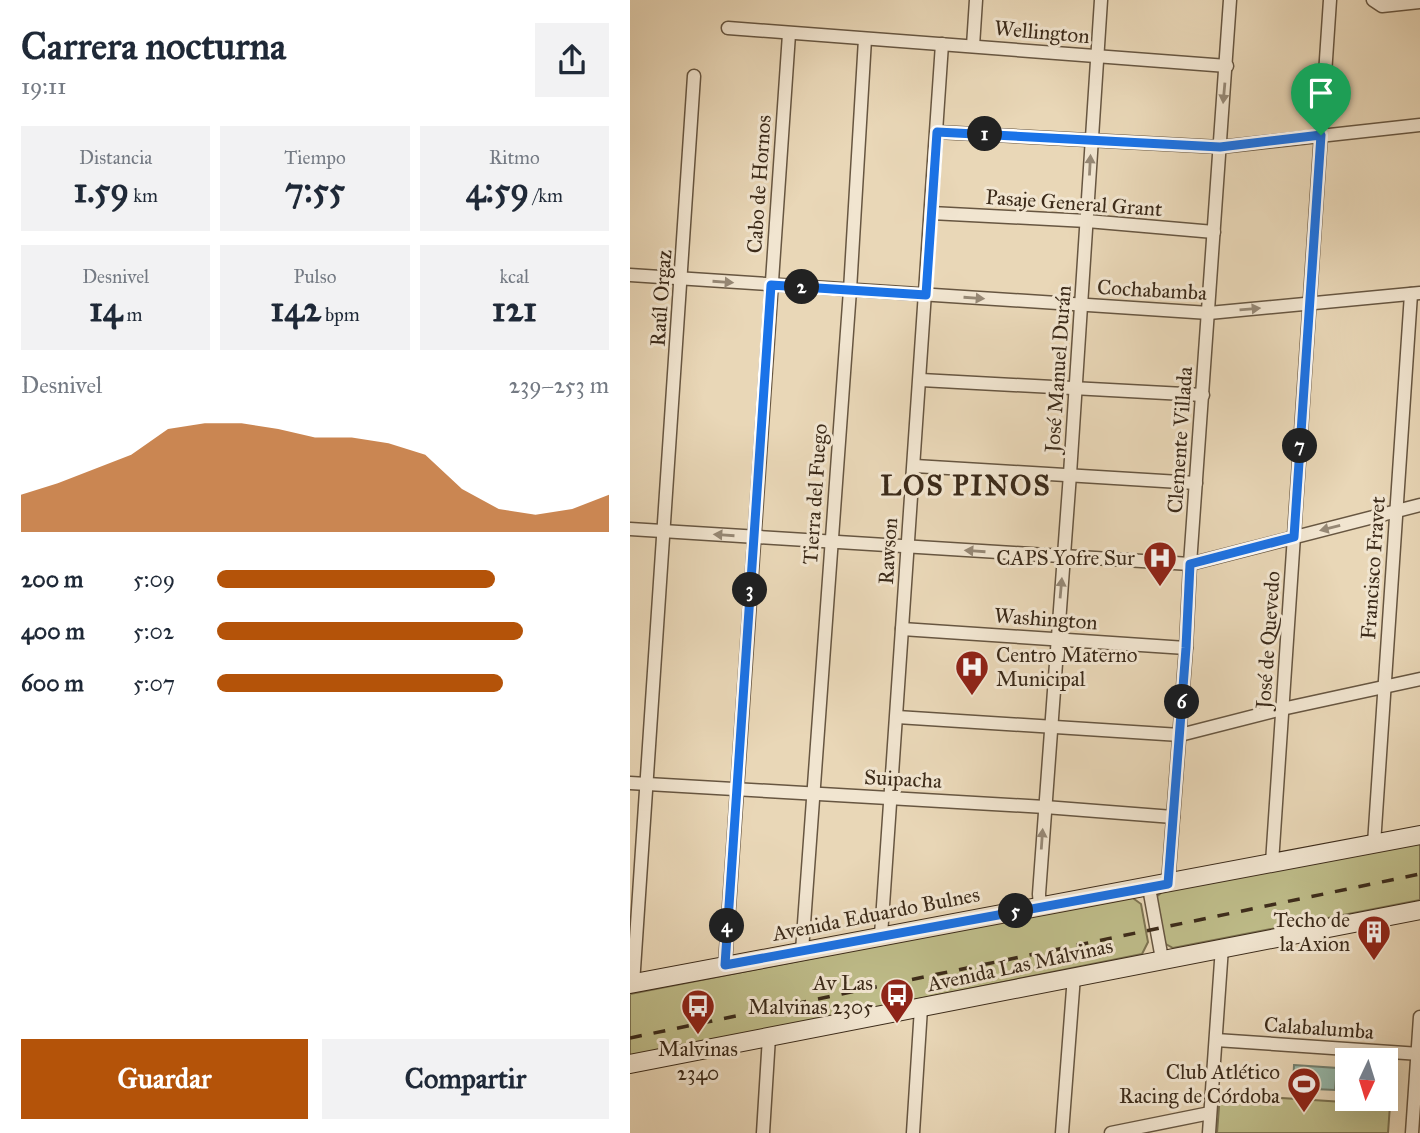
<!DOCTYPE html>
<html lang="es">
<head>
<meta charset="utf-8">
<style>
	body { margin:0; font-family:"IM FELL Great Primer",serif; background:#f2f2f3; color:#1f2937; height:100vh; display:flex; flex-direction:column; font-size:26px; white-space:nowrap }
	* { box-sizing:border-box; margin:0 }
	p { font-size:23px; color:#747a83 }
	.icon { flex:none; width:38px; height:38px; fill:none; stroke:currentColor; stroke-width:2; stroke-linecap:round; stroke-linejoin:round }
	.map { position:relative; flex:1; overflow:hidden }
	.sheet { display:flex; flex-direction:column; background:#fff; width:630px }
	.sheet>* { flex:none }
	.needle { width:46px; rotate:184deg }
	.controls { position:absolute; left:705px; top:1048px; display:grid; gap:14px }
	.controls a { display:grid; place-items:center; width:63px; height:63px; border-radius:0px; background:#fff; box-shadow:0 7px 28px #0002; font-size:35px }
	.pin { position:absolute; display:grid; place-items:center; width:60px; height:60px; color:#fff; margin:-72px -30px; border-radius:50% 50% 50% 0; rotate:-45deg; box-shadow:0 0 7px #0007 }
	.pin .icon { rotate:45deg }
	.km { position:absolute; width:35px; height:35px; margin:-18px; border-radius:50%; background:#222; color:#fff; font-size:19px; line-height:35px; text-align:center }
	.round { display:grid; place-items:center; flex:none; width:74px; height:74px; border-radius:0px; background:#f2f2f3 }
	.head { display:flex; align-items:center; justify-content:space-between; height:119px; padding:0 21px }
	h1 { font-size:38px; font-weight:800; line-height:52px }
	.stats { display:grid; grid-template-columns:repeat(3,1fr); gap:10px; height:119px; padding:7px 21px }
	.stats div { display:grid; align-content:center; border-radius:0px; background:#f2f2f3; text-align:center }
	.stats b { font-size:35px; font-weight:800 }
	.stats small { font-size:19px; font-weight:400 }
	.stats p { font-size:19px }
	.chart { height:196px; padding:14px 21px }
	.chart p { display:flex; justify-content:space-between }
	.chart svg { width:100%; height:126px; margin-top:7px; fill:#b45309; opacity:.7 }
	.primary-button { display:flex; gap:14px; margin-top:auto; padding:14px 21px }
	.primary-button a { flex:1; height:80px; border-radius:0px; background:#b45309; color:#fff; font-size:28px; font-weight:800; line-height:80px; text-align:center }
	.primary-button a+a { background:#f2f2f3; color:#1f2937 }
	ul { padding:0 21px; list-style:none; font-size:23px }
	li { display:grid; grid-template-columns:112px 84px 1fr; align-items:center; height:52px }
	li i { height:18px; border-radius:9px; background:#b45309 }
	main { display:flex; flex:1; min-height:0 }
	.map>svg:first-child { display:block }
</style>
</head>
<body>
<main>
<section class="sheet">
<div class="head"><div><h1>Carrera nocturna</h1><p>19:11</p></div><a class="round"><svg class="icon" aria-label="share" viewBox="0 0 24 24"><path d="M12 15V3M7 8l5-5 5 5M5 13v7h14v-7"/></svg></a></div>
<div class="stats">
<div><p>Distancia</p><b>1.59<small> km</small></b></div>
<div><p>Tiempo</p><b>7:55</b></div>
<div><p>Ritmo</p><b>4:59<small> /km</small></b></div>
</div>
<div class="stats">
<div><p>Desnivel</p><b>14<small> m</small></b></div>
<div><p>Pulso</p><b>142<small> bpm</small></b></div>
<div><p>kcal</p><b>121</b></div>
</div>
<div class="chart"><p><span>Desnivel</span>239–253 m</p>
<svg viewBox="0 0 160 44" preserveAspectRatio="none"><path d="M0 44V31L10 27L20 22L30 17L40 8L50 6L60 6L70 8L80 11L90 11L100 13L110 17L120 29L130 36L140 38L150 36L160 31V44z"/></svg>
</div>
<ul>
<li><b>200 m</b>5:09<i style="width:71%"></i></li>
<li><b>400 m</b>5:02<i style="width:78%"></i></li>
<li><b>600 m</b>5:07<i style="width:73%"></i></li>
</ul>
<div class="primary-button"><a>Guardar</a><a>Compartir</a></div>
</section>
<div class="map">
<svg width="790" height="1133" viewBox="0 0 790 1133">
	<rect width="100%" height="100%" fill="#e9d7b7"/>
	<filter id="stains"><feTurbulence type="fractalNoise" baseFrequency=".00286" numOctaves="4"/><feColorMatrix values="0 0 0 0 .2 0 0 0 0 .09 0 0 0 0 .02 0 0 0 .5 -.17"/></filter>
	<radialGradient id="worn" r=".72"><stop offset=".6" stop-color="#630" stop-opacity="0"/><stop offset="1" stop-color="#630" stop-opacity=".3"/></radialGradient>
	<g fill="#bebc89" stroke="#7d7452" stroke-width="2">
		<polygon points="790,838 790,900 543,948 534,943 525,898 538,887"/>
		<polygon points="500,896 511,904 518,942 512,954 0,1057 0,994"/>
		<polygon points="590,1094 760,1105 758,1133 587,1133"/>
	</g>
	<polygon fill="#98baab" stroke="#738171" stroke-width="2" points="664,1065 707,1068 705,1090 663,1088"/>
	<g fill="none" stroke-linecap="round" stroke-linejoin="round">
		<g stroke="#675641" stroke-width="15">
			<g id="street">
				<polyline points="743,0 752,6 790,2"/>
				<polyline points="98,28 597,66"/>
				<polyline points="343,46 346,0"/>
				<polyline points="307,132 590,147 790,125"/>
				<polyline points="301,213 457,221 584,232"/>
				<polyline points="0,275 579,313 790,293"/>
				<polyline points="291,380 573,395"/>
				<polyline points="285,466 566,483"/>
				<polyline points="0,529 560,564 790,505"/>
				<polyline points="272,629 556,648"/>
				<polyline points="267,717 550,735 652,709 790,679"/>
				<polyline points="0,783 415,807 543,817"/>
				<polyline points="744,844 781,294"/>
				<polyline points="642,863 700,0"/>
				<polyline points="538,884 556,648 560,564 600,0"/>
				<polyline points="519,888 532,959"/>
				<polyline points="410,907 409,894 440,474 471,0"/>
				<polyline points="251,935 312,44"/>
				<polyline points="172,951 220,290 235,39"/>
				<polyline points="95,965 159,34"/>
				<polyline points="3,984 64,76"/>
				<polyline points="586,1040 790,1054"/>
				<polyline points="133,1133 139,1037"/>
				<polyline points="283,1133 291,1008"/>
				<polyline points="432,1133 444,976"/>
				<polyline points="481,1133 580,1113"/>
				<polyline points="579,1133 592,947"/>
				<polyline points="782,1133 790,1017"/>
			</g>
		</g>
		<g stroke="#3c2b1a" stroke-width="20">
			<g id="secondary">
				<polyline points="0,984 790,835"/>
				<polyline points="0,1064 790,910"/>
			</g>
		</g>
		<use href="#street" stroke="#f1e5d0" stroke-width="12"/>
		<use href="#secondary" stroke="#f1e5d0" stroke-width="18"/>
		<polyline stroke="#3c2b1a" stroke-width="3.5" stroke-dasharray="12 12" stroke-linecap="butt" points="0,1038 790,874"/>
	</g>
	<defs><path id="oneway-solid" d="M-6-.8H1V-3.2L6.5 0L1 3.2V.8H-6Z" transform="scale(1.75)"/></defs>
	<g fill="#968875">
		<use href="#oneway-solid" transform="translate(594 93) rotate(95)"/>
		<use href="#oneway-solid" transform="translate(460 165) rotate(-87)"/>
		<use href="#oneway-solid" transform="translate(93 282) rotate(4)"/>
		<use href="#oneway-solid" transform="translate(344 298) rotate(4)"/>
		<use href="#oneway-solid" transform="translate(620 309) rotate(-5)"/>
		<use href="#oneway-solid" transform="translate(700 528) rotate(166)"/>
		<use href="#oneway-solid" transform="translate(94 535) rotate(-176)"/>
		<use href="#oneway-solid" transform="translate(345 551) rotate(-176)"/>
		<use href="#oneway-solid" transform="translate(431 588) rotate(-85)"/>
		<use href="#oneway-solid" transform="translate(412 839) rotate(-86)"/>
	</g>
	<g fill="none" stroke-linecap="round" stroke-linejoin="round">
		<g stroke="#fff" stroke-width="14">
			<polygon id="route" points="307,132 590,147 691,135 664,537 560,564 556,648 538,884 95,965 141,285 296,295"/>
		</g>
		<use href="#route" stroke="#1a73e8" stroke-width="9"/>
	</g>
	<defs>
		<g id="hospital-pin" transform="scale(1.75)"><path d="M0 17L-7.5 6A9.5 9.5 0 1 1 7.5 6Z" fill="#8f2418" stroke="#f1e5d0"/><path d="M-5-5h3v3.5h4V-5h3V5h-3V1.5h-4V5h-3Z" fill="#fff"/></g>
		<g id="building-pin" transform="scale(1.75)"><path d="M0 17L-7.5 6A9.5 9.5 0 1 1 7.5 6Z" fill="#8f2418" stroke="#f1e5d0"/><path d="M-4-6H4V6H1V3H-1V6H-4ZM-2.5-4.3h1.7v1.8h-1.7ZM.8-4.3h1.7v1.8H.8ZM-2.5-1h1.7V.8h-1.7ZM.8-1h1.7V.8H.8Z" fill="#fff"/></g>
		<g id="bus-pin" transform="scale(1.75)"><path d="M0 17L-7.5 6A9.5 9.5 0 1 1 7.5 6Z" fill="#8f2418" stroke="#f1e5d0"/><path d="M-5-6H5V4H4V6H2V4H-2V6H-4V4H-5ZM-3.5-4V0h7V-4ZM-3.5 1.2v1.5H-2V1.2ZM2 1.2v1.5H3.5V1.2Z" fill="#fff"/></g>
		<g id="stadium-pin" transform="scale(1.75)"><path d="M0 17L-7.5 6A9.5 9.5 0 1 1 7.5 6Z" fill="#8f2418" stroke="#f1e5d0"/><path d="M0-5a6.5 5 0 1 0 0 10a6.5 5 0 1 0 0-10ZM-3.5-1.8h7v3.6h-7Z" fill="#fff"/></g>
	</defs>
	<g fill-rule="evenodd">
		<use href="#hospital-pin" x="530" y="558"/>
		<use href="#hospital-pin" x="342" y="667"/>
		<use href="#building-pin" x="744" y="932"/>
		<use href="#bus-pin" x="267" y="995"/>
		<use href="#bus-pin" x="68" y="1006"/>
		<use href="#stadium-pin" x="674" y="1084"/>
	</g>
	<g text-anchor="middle" stroke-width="6" stroke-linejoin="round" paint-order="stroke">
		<g font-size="21" fill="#3c2b1a" stroke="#f1e5d0">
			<text transform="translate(412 32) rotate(5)" y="7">Wellington</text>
			<text transform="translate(129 184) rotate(-86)" y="7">Cabo de Hornos</text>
			<text transform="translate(444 203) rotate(4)" y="7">Pasaje General Grant</text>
			<text transform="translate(522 290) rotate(3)" y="7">Cochabamba</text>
			<text transform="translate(31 298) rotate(-86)" y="7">Raúl Orgaz</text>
			<text transform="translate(428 369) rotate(-86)" y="7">José Manuel Durán</text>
			<text transform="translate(550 440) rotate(-86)" y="7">Clemente Villada</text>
			<text transform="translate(185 494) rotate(-86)" y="7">Tierra del Fuego</text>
			<text transform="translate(258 551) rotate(-86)" y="7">Rawson</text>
			<text transform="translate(743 568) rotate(-86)" y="7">Francisco Fravet</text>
			<text transform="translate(416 619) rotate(4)" y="7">Washington</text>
			<text transform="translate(638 640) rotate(-86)" y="7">José de Quevedo</text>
			<text transform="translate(273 779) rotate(3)" y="7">Suipacha</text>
			<text transform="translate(246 914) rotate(-11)" y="7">Avenida Eduardo Bulnes</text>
			<text transform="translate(390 965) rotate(-12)" y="7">Avenida Las Malvinas</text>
			<text transform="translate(689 1028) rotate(4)" y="7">Calabalumba</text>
		</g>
		<g font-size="21" fill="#3c2b1a" stroke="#f1e5d0" text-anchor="end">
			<text x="505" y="565">CAPS Yofre Sur</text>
			<text x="366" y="662" text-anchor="start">Centro Materno<tspan x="366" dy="24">Municipal</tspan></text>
			<text x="720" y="927">Techo de<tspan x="720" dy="24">la Axion</tspan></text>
			<text x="243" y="990">Av Las<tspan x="243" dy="24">Malvinas 2305</tspan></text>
			<text x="68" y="1056" text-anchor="middle">Malvinas<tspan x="68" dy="24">2340</tspan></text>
			<text x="650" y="1079">Club Atlético<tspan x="650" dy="24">Racing de Córdoba</tspan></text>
		</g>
		<g font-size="28" font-weight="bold" letter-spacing="2" fill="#3c2b1a" stroke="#f1e5d0">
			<text x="336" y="495">LOS PINOS</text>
		</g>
	</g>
	<rect width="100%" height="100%" filter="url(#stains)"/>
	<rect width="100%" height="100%" fill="url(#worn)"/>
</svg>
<div class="controls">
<a><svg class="needle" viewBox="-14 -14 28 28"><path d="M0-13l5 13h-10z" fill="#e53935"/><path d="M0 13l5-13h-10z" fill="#747a83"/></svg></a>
</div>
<div class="pin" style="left:691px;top:135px;background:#1e9e55"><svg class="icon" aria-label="arrive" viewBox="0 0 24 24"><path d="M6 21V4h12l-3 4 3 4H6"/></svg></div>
<b class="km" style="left:355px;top:134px">1</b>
<b class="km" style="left:172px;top:287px">2</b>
<b class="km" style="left:120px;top:590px">3</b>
<b class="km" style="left:97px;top:926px">4</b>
<b class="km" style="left:386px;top:911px">5</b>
<b class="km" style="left:552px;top:702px">6</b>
<b class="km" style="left:670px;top:446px">7</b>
</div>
</main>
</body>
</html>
